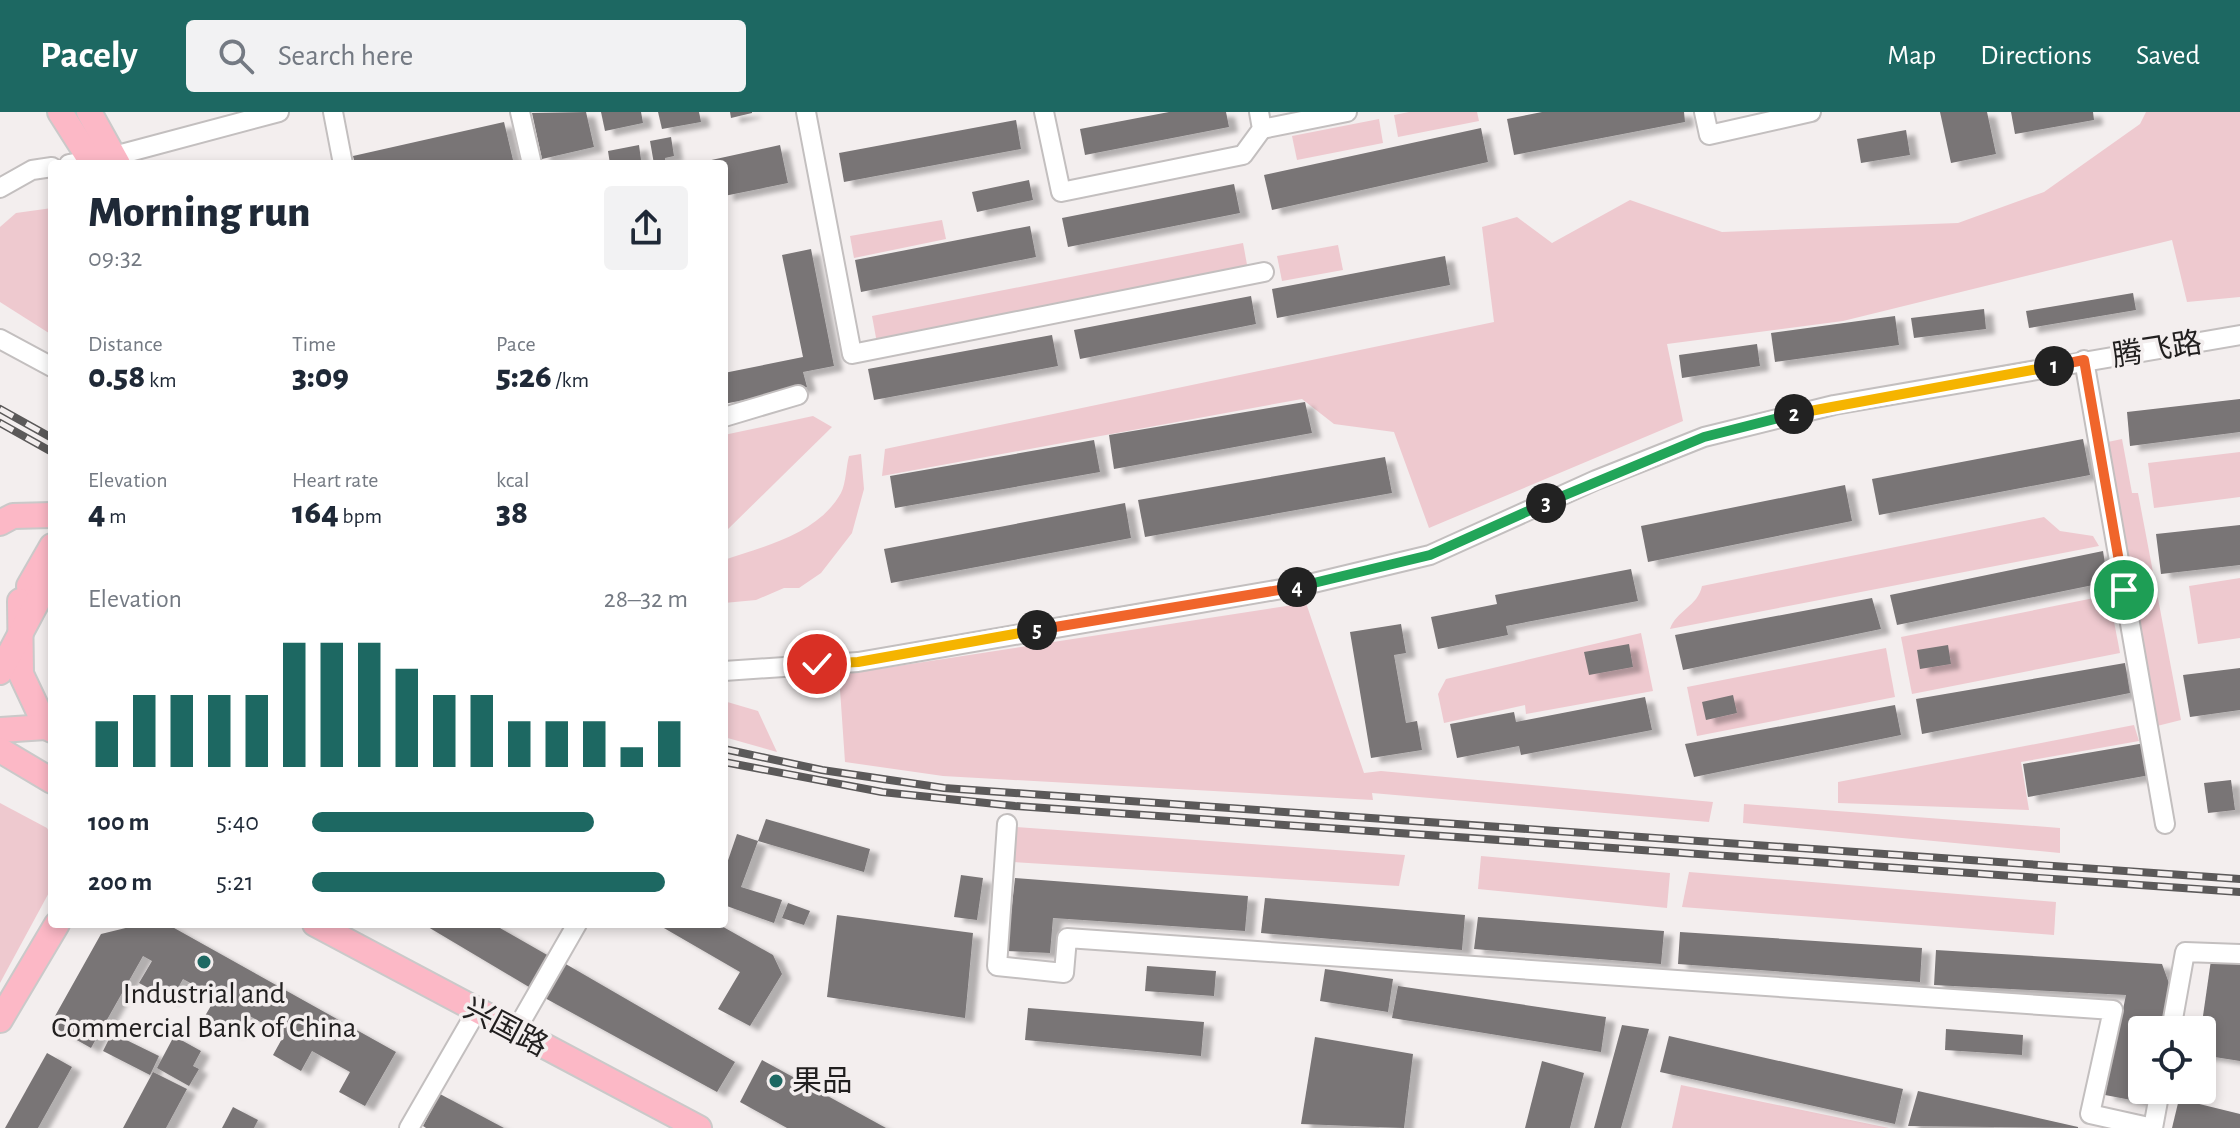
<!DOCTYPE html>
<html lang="en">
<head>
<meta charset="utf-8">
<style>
	body { margin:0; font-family:"Alegreya Sans","Noto Sans SC",sans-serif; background:#f2f2f3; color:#1f2937; height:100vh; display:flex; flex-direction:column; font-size:30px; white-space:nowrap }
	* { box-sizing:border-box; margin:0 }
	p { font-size:26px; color:#747a83 }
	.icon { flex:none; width:44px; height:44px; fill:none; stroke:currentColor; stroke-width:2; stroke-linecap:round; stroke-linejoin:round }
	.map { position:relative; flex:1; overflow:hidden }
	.side { position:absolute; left:48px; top:48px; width:680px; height:768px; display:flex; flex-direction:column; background:#fff; border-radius:8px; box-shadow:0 4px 12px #0003 }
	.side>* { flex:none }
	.fabs { position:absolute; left:2128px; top:904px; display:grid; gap:16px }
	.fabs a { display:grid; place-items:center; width:88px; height:88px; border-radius:8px; background:#fff; box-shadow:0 4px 12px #0003; font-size:40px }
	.pin { position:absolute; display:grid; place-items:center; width:68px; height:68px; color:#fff; margin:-34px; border:4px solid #fff; border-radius:50%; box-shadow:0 2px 8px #0007 }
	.km { position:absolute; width:40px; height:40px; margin:-20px; border-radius:50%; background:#222; color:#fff; font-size:22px; line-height:40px; text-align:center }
	.round { display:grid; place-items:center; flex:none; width:84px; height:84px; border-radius:8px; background:#f2f2f3 }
	.head { display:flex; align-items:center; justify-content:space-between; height:136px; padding:0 40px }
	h1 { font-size:44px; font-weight:800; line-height:60px }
	.stats { display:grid; grid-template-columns:repeat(3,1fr); gap:12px; height:136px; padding:8px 40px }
	.stats div { display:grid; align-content:center }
	.stats b { font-size:34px; font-weight:800 }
	.stats small { font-size:22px; font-weight:400 }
	.stats p { font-size:22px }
	.chart { height:224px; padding:16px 40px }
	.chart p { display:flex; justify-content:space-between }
	.chart svg { width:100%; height:144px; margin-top:8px; stroke:#1d6862; stroke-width:6 }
	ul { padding:0 40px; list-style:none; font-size:26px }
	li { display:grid; grid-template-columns:128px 96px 1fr; align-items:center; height:60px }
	li i { height:20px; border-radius:10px; background:#1d6862 }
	header { display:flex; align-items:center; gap:48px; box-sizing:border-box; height:112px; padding:0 40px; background:#1d6862; color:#fff }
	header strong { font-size:38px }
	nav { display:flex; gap:44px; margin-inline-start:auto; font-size:28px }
	.search { width:560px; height:72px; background:#f2f2f3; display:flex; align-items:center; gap:20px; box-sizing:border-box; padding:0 28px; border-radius:8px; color:#747a83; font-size:30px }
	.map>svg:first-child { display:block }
</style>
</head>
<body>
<header>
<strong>Pacely</strong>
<div class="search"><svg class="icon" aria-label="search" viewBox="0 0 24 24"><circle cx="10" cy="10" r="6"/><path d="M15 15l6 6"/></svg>Search here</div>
<nav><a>Map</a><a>Directions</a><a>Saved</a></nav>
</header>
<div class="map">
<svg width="2240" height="1016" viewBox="0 0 2240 1016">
	<defs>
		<filter id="shadow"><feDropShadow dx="9" dy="5" stdDeviation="2" flood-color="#0004"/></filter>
	</defs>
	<rect width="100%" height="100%" fill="#f3eeee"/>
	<g fill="#eec9cf">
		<polygon points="1409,0 1477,0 1479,9 1398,25 1394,3"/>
		<polygon points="2146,0 2240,0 2240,185 2187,190 2172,128 1843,209 1667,232 1683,309 1429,416 1394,320 1334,312 1302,287 882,364 885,337 1494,210 1482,115 1517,105 1552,131 1630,88 1722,120 1958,111 2044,80 2140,12"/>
		<polygon points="1379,7 1383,31 1297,48 1292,24"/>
		<polygon points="52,96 52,223 0,190 0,115 16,101"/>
		<polygon points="942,108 946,127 854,146 850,124"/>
		<polygon points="1243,131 1248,158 877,231 872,204"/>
		<polygon points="1338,133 1343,158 1282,169 1277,144"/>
		<polygon points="813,304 832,315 724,421 724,323"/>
		<polygon points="2122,327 2132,381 2138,381 2181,608 2157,614 2103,331"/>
		<polygon points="2240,340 2240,385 2154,396 2148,351"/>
		<path d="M861,342L864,377L852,421L821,461L799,476H784L756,488L724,491V448C765,434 818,422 841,381C846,371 846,355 849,344Z"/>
		<path d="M2044,405L2060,419L2093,424L2099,434L1670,517C1676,499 1698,494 1702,474Z"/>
		<polygon points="2240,466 2240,526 2198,532 2189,474"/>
		<polygon points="2109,483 2120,541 1912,582 1901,525"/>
		<polygon points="1306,491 1364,661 1381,659 1713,690 1709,710 1372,681 1373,688 943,664 845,650 839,563"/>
		<polygon points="1641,521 1653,579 1526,602 1525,593 1444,611 1438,582 1446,567"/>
		<polygon points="1886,536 1895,585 1697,624 1687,575"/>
		<polygon points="724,589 758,599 777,640 724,625"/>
		<polygon points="2134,613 2139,629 2021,650 2029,698 1838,691 1838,670"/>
		<polygon points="0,691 47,716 52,725 52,775 0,871"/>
		<polygon points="1744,692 2060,716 2060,741 1743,711"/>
		<polygon points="1015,715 1405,743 1399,774 1012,750"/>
		<polygon points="1481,744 1670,761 1667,796 1478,777"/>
		<polygon points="1689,760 2056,790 2054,823 1682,795"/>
		<polygon points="1681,973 1889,1016 1672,1016"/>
	</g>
	<g fill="#797576" filter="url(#shadow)">
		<polygon points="586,0 594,35 542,47 532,1"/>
		<polygon points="601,0 641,0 643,11 605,19"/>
		<polygon points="658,0 699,0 701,10 662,17"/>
		<polygon points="730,0 752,0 752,1 731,6"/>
		<polygon points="1169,0 1226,0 1229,15 1085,43 1080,17"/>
		<polygon points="1542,0 1684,0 1685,10 1514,43 1507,7"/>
		<polygon points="1940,0 1987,0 1996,42 1951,51"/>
		<polygon points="2011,0 2093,0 2094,8 2015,22"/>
		<polygon points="1016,8 1021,37 844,70 839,41"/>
		<polygon points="504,10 513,48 495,52 355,52 353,44"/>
		<polygon points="1481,16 1488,50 1272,98 1264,63"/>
		<polygon points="1906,18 1910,43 1861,51 1857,27"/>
		<polygon points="671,25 674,44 665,46 665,51 654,52 650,29"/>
		<polygon points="639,33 641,48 610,52 608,39"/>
		<polygon points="780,33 788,71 724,84 724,52 693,52"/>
		<polygon points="1029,68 1033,88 977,100 972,80"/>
		<polygon points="1234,72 1240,101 1068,135 1062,106"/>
		<polygon points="1030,114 1036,145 861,180 855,148"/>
		<polygon points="811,137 834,254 803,260 807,275 724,292 724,261 803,245 782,143"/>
		<polygon points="1445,144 1450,173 1277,206 1272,177"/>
		<polygon points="2133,181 2136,198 2029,216 2026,199"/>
		<polygon points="1251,184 1256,212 1080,247 1074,218"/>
		<polygon points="1984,197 1986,217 1914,226 1911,206"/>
		<polygon points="1895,204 1899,233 1775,250 1771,221"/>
		<polygon points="1052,223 1058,254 874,288 868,257"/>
		<polygon points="1757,232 1760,254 1682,266 1679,243"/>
		<polygon points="2240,287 2240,320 2130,334 2127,300"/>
		<polygon points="1305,290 1312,321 1114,357 1109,323"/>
		<polygon points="2083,327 2090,363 1879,403 1872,367"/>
		<polygon points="1094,328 1100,360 895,396 890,364"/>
		<polygon points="1385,345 1392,381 1145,425 1138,388"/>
		<polygon points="1845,373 1852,409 1648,450 1641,414"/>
		<polygon points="1125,391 1131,426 891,471 884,437"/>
		<polygon points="2240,413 2240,453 2161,462 2156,422"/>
		<polygon points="2103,439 2108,470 1897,513 1890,483"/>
		<polygon points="1631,457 1638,489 1506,514 1508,523 1438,537 1431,505 1497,492 1495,483"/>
		<polygon points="1872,486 1881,517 1683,558 1675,523"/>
		<polygon points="1401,512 1406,541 1394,543 1406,611 1417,609 1422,638 1371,646 1350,520"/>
		<polygon points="1629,532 1633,555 1589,563 1584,540"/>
		<polygon points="1948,533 1951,552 1920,557 1917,538"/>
		<polygon points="2125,551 2130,581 1922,622 1916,587"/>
		<polygon points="2240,556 2240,598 2190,605 2183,563"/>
		<polygon points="1733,583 1737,601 1706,608 1702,590"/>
		<polygon points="1645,585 1652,618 1521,643 1519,634 1457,646 1450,612 1514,600 1516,610"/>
		<polygon points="1895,593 1901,623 1694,665 1685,632"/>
		<polygon points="2145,631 2150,663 2028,685 2023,652"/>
		<polygon points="2231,668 2235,698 2208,701 2204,671"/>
		<polygon points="766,707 870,737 864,760 758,729"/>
		<polygon points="737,722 758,729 741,775 782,788 774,811 724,793 724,760"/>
		<polygon points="961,763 983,766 977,808 954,805"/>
		<polygon points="1015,766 1248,784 1245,819 1053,806 1050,841 1007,839"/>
		<polygon points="1265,786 1465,803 1462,838 1261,821"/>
		<polygon points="788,791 810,799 804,813 782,806"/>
		<polygon points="837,803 973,821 965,906 827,885"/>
		<polygon points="1478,805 1664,819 1661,852 1474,837"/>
		<polygon points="142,812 167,812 396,940 365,994 339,980 350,960 312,939 301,959 273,943 284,923 246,902 234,921 205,904 216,885 183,867 171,888 139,871 152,849 143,844 91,936 50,913 101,822"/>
		<polygon points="423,812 493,812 549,844 529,875"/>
		<polygon points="657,812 718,812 773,843 782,862 750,914 718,897 740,860"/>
		<polygon points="1680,820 1922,836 1920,870 1678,852"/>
		<polygon points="1936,838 2162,852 2170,874 2161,918 2142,918 2142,978 2150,978 2147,991 2105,983 2126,883 1934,873"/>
		<polygon points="2212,841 2240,845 2240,949 2202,943 2201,918"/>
		<polygon points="564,851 735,950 717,980 543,885"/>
		<polygon points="1147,854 1216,859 1214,884 1145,879"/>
		<polygon points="1325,857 1393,867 1388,900 1320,889"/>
		<polygon points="1398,874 1606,905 1601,940 1392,906"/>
		<polygon points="1028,896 1204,910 1201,944 1025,928"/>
		<polygon points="1622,913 1649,917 1621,1016 1594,1016"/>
		<polygon points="1946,917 2023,923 2022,943 1945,938"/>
		<polygon points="112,921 159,944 150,963 103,939"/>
		<polygon points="174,924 201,939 193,954 199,957 189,974 157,956"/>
		<polygon points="1669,924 1903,977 1895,1012 1660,960"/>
		<polygon points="1315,925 1413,942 1404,1016 1301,1012"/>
		<polygon points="47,941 72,955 38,1016 5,1016"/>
		<polygon points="762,948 886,1016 787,1016 740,990"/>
		<polygon points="1542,949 1584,961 1570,1016 1525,1016"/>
		<polygon points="153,960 187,977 166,1016 123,1016"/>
		<polygon points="1918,979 2078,1015 2078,1016 1908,1014"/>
		<polygon points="440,982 504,1016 426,1016 423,1014"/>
		<polygon points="2179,987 2240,1002 2240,1016 2172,1016"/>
		<polygon points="233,995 258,1008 254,1016 222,1016"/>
	</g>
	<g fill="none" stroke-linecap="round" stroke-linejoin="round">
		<g stroke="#c3bfbf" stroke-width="22">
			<g id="minor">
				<polyline points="333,0 343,52"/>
				<polyline points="520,0 532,52"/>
				<polyline points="806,0 852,242 1264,160"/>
				<polyline points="1044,0 1061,80 1243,43 1262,17 1259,0"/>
				<polyline points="1704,0 1709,23 1811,0"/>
				<polyline points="1262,17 1347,0"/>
				<polyline points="69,52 114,44 279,0"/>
				<polyline points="0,76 32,58 52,55"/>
				<polyline points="0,227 52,255"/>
				<polyline points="2084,248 2165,712"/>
				<polyline points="724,305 798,283"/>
				<polyline points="724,559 858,550 1305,473 1430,443 1596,368 1704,325 1834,293 2240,223"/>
				<polyline points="1007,712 997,854 1064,861 1067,826 2113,898 2090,1002 2153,1016 2160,978"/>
				<polyline points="2171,918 2185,840 2240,842"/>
				<polyline points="515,920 577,812"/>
				<polyline points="409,1016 476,900"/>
			</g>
		</g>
		<g stroke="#cac9c9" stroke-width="28">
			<g id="major">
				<polyline points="60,0 93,52"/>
				<polyline points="89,0 118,52"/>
				<polyline points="0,411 13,404 52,403"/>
				<polyline points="29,474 52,434"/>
				<polyline points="20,489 21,562 46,615 52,618"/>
				<polyline points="0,560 52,462"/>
				<polyline points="0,618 46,615"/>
				<polyline points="0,638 52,669"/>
				<polyline points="315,812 699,1016"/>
				<polyline points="0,908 57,812"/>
			</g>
		</g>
		<use href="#minor" stroke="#fff" stroke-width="18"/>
		<use href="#major" stroke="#fcb8c6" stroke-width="24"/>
		<g stroke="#5b5959" stroke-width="8">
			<g id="rail">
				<polyline points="0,297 52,326"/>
				<polyline points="0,311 52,340"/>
				<polyline points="724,637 822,658 944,676 2240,767"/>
				<polyline points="724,650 882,680 1015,694 2240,780"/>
			</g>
		</g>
		<use href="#rail" stroke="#f3eeee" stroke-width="5" stroke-dasharray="15" stroke-linecap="butt"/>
	</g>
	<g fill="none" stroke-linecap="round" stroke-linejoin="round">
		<g stroke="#fff" stroke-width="16">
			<polyline id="split-1" points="2054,254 2084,248 2124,478"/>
		</g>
		<g stroke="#fff" stroke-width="16">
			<polyline id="split-2" points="1794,302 2054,254"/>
		</g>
		<g stroke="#fff" stroke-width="16">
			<polyline id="split-3" points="1546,391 1704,325 1794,302"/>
		</g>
		<g stroke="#fff" stroke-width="16">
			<polyline id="split-4" points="1297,475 1430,443 1546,391"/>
		</g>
		<g stroke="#fff" stroke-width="16">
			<polyline id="split-5" points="1037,518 1297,475"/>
		</g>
		<g stroke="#fff" stroke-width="16">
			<polyline id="split-6" points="817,552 858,550 1037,518"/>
		</g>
		<use href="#split-1" stroke="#f0652b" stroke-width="10"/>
		<use href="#split-2" stroke="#f5b400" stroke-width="10"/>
		<use href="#split-3" stroke="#22a559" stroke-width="10"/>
		<use href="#split-4" stroke="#22a559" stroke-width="10"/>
		<use href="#split-5" stroke="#f0652b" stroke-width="10"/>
		<use href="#split-6" stroke="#f5b400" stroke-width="10"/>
	</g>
	<g fill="#1d6862" stroke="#f3eeee" stroke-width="3">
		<circle cx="204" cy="850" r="8"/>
		<circle cx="776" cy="969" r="8"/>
	</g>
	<g text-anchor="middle" stroke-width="7" stroke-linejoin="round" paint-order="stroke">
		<g font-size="30" fill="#211f1f" stroke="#f3eeee">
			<text transform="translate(2157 237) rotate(-9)" y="10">腾飞路</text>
			<text transform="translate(506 915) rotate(28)" y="10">兴国路</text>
		</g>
		<g font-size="30" fill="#211f1f" stroke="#f3eeee">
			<text x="204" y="891">Industrial and<tspan x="204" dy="34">Commercial Bank of China</tspan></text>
			<text x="792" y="979" text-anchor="start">果品</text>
		</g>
	</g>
</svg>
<div class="fabs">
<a><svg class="icon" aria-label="locate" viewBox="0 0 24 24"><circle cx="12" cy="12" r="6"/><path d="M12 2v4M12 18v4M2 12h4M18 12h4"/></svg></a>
</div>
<div class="pin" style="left:2124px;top:478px;background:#1e9e55"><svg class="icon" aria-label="arrive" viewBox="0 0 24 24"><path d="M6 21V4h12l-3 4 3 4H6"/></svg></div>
<div class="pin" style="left:817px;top:552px;background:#d93025"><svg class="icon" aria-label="check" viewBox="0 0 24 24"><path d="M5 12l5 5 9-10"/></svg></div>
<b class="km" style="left:2054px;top:254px">1</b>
<b class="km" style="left:1794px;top:302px">2</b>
<b class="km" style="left:1546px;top:391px">3</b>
<b class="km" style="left:1297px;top:475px">4</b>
<b class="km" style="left:1037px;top:518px">5</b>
<section class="side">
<div class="head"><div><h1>Morning run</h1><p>09:32</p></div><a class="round"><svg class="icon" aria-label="share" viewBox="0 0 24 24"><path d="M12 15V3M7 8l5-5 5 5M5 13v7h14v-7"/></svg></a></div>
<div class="stats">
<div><p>Distance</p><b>0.58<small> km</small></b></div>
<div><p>Time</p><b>3:09</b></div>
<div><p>Pace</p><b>5:26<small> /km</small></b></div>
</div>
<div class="stats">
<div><p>Elevation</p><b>4<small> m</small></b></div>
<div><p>Heart rate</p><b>164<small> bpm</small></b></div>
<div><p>kcal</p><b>38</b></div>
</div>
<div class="chart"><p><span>Elevation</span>28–32 m</p>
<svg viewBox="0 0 160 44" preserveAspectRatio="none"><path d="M5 44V30M15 44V22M25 44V22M35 44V22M45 44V22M55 44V6M65 44V6M75 44V6M85 44V14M95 44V22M105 44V22M115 44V30M125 44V30M135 44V30M145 44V38M155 44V30"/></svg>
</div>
<ul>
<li><b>100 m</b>5:40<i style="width:75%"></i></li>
<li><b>200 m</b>5:21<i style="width:94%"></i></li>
</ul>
</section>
</div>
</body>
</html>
